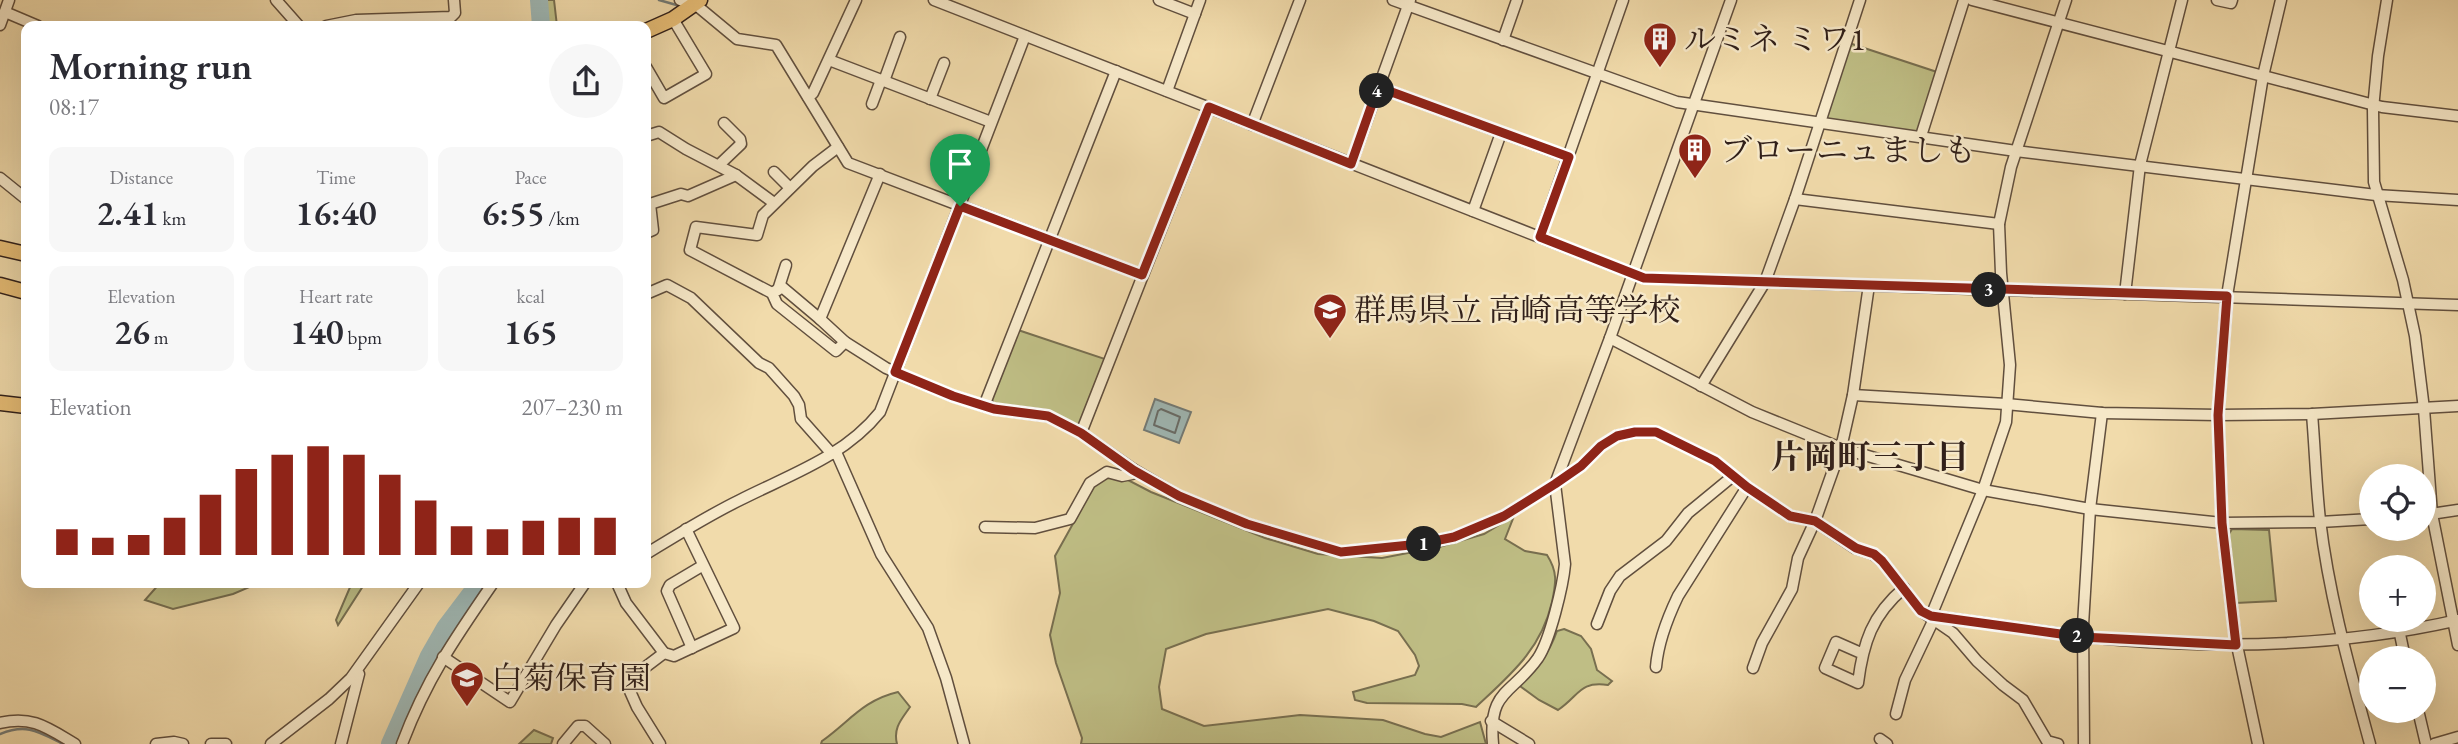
<!DOCTYPE html>
<html lang="en">
<head>
<meta charset="utf-8">
<style>
	body { margin:0; font-family:"EB Garamond","Noto Serif JP",serif; background:#f7f7f7; color:#2b2b33; height:100vh; display:flex; flex-direction:column; font-size:26px; white-space:nowrap }
	* { box-sizing:border-box; margin:0 }
	p { font-size:23px; color:#7c7c81 }
	.icon { flex:none; width:38px; height:38px; fill:none; stroke:currentColor; stroke-width:2; stroke-linecap:round; stroke-linejoin:round }
	.map { position:relative; flex:1; overflow:hidden }
	.drawer { position:absolute; left:21px; top:21px; width:630px; height:567px; display:flex; flex-direction:column; background:#fff; border-radius:14px; box-shadow:0 7px 28px #0002 }
	.drawer>* { flex:none }
	.tools { position:absolute; left:2359px; top:464px; display:grid; gap:14px }
	.tools a { display:grid; place-items:center; width:77px; height:77px; border-radius:50%; background:#fff; box-shadow:0 7px 28px #0002; font-size:35px }
	.pin { position:absolute; display:grid; place-items:center; width:60px; height:60px; color:#fff; margin:-72px -30px; border-radius:50% 50% 50% 0; rotate:-45deg; box-shadow:0 0 7px #0007 }
	.pin .icon { rotate:45deg }
	.km { position:absolute; width:35px; height:35px; margin:-18px; border-radius:50%; background:#222; color:#fff; font-size:19px; line-height:35px; text-align:center }
	.round { display:grid; place-items:center; flex:none; width:74px; height:74px; border-radius:37px; background:#f7f7f7 }
	.headline { display:flex; align-items:center; justify-content:space-between; height:119px; padding:0 28px }
	h1 { font-size:38px; font-weight:600; line-height:52px }
	.figures { display:grid; grid-template-columns:repeat(3,1fr); gap:10px; height:119px; padding:7px 28px }
	.figures div { display:grid; align-content:center; border-radius:14px; background:#f7f7f7; text-align:center }
	.figures b { font-size:35px; font-weight:600 }
	.figures small { font-size:19px; font-weight:400 }
	.figures p { font-size:19px }
	.chart { height:196px; padding:14px 28px }
	.chart p { display:flex; justify-content:space-between }
	.chart svg { width:100%; height:126px; margin-top:7px; stroke:#8f2418; stroke-width:6 }
	.map>svg:first-child { display:block }
</style>
</head>
<body>
<div class="map">
<svg width="2458" height="744" viewBox="0 0 2458 744">
	<rect width="100%" height="100%" fill="#f1dbab"/>
	<filter id="stains"><feTurbulence type="fractalNoise" baseFrequency=".00286" numOctaves="4"/><feColorMatrix values="0 0 0 0 .2 0 0 0 0 .09 0 0 0 0 .02 0 0 0 .5 -.17"/></filter>
	<radialGradient id="worn" r=".72"><stop offset=".6" stop-color="#630" stop-opacity="0"/><stop offset="1" stop-color="#630" stop-opacity=".3"/></radialGradient>
	<g fill="#bfbe85" stroke="#786f50" stroke-width="2">
		<polygon points="546,0 554,0 557,26 548,26"/>
		<polygon points="1846,42 1940,73 1921,136 1819,124"/>
		<polygon points="1018,330 1105,359 1080,424 1075,426 995,406 991,398"/>
		<path d="M1107,477L1128,480L1151,492L1265,538L1318,554L1382,558L1439,547L1484,534L1514,516L1505,539L1525,551L1547,555C1558,572 1556,583 1552,602C1541,650 1510,675 1476,707L1462,704L1367,703L1355,700L1353,692L1415,675L1419,666L1415,655L1398,631L1374,621L1328,609L1206,634L1166,649L1159,687L1162,709L1204,726L1300,715L1383,720L1425,734L1441,737L1480,722L1486,744H1081L1082,738L1056,663L1050,635L1060,593L1055,556L1094,486Z"/>
		<polygon points="2232,529 2269,530 2276,601 2236,603 2229,534"/>
		<polygon points="160,583 259,583 233,594 173,609 145,600"/>
		<polygon points="350,583 365,583 338,625 336,620 351,585"/>
		<path d="M1564,629L1581,636L1591,649L1597,670L1612,681L1608,685C1579,681 1580,695 1558,710L1539,700L1520,686C1537,668 1549,654 1557,631Z"/>
		<path d="M898,692L910,707C901,720 893,728 897,744H821L822,741C849,722 863,700 898,692Z"/>
		<polygon points="534,730 553,738 551,744 519,744"/>
	</g>
	<polygon fill="#9fb8b5" stroke="#737b77" stroke-width="2" points="1155,399 1191,412 1179,443 1144,430"/>
	<g fill="none" stroke-linecap="round" stroke-linejoin="round">
		<polygon stroke="#686c68" stroke-width="2" points="1161,409 1180,417 1175,433 1154,425 1158,411"/>
		<g stroke="#737b77" stroke-width="2.5">
			<polyline points="659,0 680,6"/>
			<path d="M0,734C27,723 39,732 63,744"/>
		</g>
		<g stroke="#9fb8b5" stroke-width="18">
			<polyline points="539,0 541,26"/>
			<polyline points="390,744 429,656 445,628 479,583"/>
		</g>
		<g stroke="#614f3e" stroke-width="13">
			<g id="minor">
				<polyline points="276,0 299,26"/>
				<polyline points="680,0 696,5 737,39 776,45 848,163 1142,275"/>
				<polyline points="934,0 1644,278 2458,305"/>
				<polyline points="1159,0 1195,14"/>
				<polyline points="1393,0 1677,102 2016,151 2376,195 2458,200"/>
				<polyline points="1972,0 2382,107 2458,116"/>
				<path d="M2066,0L2011,167L1999,224L2001,273L2010,365L2006,422L1983,490L1931,616C1994,624 2057,635 2120,640C2232,649 2348,645 2458,620"/>
				<polyline points="2217,0 2231,3 2232,0"/>
				<polyline points="2387,0 2378,56 2373,109 2374,182 2403,280 2415,336 2424,409 2432,514 2458,645"/>
				<polyline points="5,12 38,26"/>
				<polyline points="0,25 9,0"/>
				<polyline points="326,26 356,20 451,17 455,13 454,0"/>
				<polyline points="1503,40 1517,0"/>
				<polyline points="829,60 991,122"/>
				<polyline points="646,67 664,98 706,74 673,19"/>
				<polyline points="884,81 900,37"/>
				<polyline points="1378,87 1568,157"/>
				<polyline points="1167,91 1200,0"/>
				<polyline points="808,97 813,93 856,0"/>
				<polyline points="930,99 944,63"/>
				<polyline points="872,104 881,80"/>
				<polyline points="1252,125 1300,0"/>
				<polyline points="646,136 659,132 686,149 736,175 774,203"/>
				<polyline points="1921,136 1964,0"/>
				<polyline points="838,147 813,166 763,215 757,235 696,227 690,250 772,293 777,304 836,351 845,342"/>
				<polyline points="1351,164 1410,0"/>
				<polyline points="719,165 741,144 740,139 724,123"/>
				<polyline points="774,172 790,188"/>
				<polyline points="880,174 820,319 845,342 886,368 904,376 953,396 994,409 1048,416 1081,433 1133,469 1179,496 1247,524 1341,552 1420,544 1454,537 1504,516 1555,484 1581,466 1601,446 1617,436 1635,432 1656,432 1715,461 1747,487 1790,516 1815,521 1855,548 1873,554 1882,561 1921,611 1953,633 1977,661 2003,685 2023,700 2047,741 2058,744"/>
				<polyline points="0,178 26,199"/>
				<polyline points="1795,199 1999,224"/>
				<polyline points="1473,211 1501,133"/>
				<polyline points="646,233 653,230 650,204 681,194 688,196 736,175"/>
				<polyline points="1540,237 1623,0"/>
				<polyline points="778,290 786,265"/>
				<polyline points="772,293 782,287 820,319"/>
				<polyline points="646,294 667,285 691,298 759,363 769,368 794,396 799,405 801,419 832,454"/>
				<polyline points="2125,294 2140,165 2182,0"/>
				<polyline points="1610,338 1752,412 1841,448 1983,490 2090,509 2222,523 2320,522 2371,519"/>
				<polyline points="1701,386 1765,282 1795,199 1860,0"/>
				<polyline points="1853,395 2006,404 2102,413 2218,415 2312,414 2458,406"/>
				<polyline points="984,406 1116,71"/>
				<path d="M2312,414C2315,449 2316,485 2320,520C2329,596 2350,670 2370,744"/>
				<polyline points="1081,433 1209,107"/>
				<polyline points="836,452 881,554 928,628 946,678 964,744"/>
				<polyline points="2424,515 2458,510"/>
				<polyline points="985,527 1035,528 1070,519 1090,483 1107,472 1122,476 1132,474 1133,469"/>
				<path d="M646,554C677,535 707,516 740,500C789,475 844,457 880,412L1025,36"/>
				<polyline points="617,583 626,603 664,653 674,656 734,628 686,529"/>
				<polyline points="2397,620 2405,658"/>
				<polyline points="1597,624 1610,591 1620,576 1666,541 1688,513 1733,476"/>
				<polyline points="692,648 667,591 670,585 702,566"/>
				<path d="M1861,653L1836,642L1825,668L1858,683C1863,643 1872,615 1904,588"/>
				<polyline points="443,657 510,702 556,625 585,583"/>
				<path d="M1656,667C1658,642 1667,619 1678,596L1747,487"/>
				<polyline points="1753,668 1762,643 1792,589 1798,558 1815,521 1841,448 1853,395 1869,285"/>
				<polyline points="2418,710 2426,744"/>
				<polyline points="1896,714 1905,680 1934,619"/>
				<polyline points="1491,721 1529,744"/>
				<path d="M0,723C32,715 48,728 75,744"/>
				<polyline points="1880,739 1887,744"/>
				<polyline points="156,744 174,742 183,744"/>
				<polyline points="211,744 226,744"/>
				<polyline points="271,744 329,699 351,678 419,583"/>
				<polyline points="341,744 359,674"/>
				<path d="M402,744C426,680 455,638 493,583"/>
				<polyline points="563,744 578,726 585,726 605,744"/>
				<polyline points="660,744 637,707 629,689 635,675 664,653"/>
				<path d="M1493,744C1488,689 1512,695 1538,658C1550,640 1563,586 1565,564L1555,484L1610,338L1731,0"/>
				<polyline points="2084,744 2083,625 2090,509 2102,413"/>
				<polyline points="2258,744 2235,636 2222,523 2218,415 2227,296 2263,76 2281,0"/>
				<polyline points="2434,744 2458,737"/>
			</g>
		</g>
		<g stroke="#31201a" stroke-width="17">
			<g id="major">
				<polyline points="646,31 673,19 700,0"/>
				<polyline points="0,248 26,254"/>
				<polyline points="0,285 26,292"/>
				<polyline points="0,403 26,406"/>
			</g>
		</g>
		<use href="#minor" stroke="#f6e8c8" stroke-width="10"/>
		<use href="#major" stroke="#e8be76" stroke-width="14"/>
	</g>
	<g fill="none" stroke-linecap="round" stroke-linejoin="round">
		<g stroke="#fff" stroke-width="14">
			<polygon id="route" points="1378,87 1569,157 1540,237 1644,278 2227,296 2218,415 2222,523 2236,645 2082,637 1931,616 1921,611 1882,561 1874,554 1856,548 1815,521 1790,516 1747,487 1715,461 1656,432 1635,432 1617,436 1601,446 1581,466 1555,484 1504,516 1454,537 1420,544 1341,552 1247,524 1179,496 1133,470 1081,433 1048,416 994,409 953,396 895,372 960,206 1142,275 1209,107 1351,164"/>
		</g>
		<use href="#route" stroke="#8f2418" stroke-width="9"/>
	</g>
	<defs>
		<g id="building-pin" transform="scale(1.75)"><path d="M0 17L-7.5 6A9.5 9.5 0 1 1 7.5 6Z" fill="#8f2418" stroke="#f6e8c8"/><path d="M-4-6H4V6H1V3H-1V6H-4ZM-2.5-4.3h1.7v1.8h-1.7ZM.8-4.3h1.7v1.8H.8ZM-2.5-1h1.7V.8h-1.7ZM.8-1h1.7V.8H.8Z" fill="#fff"/></g>
		<g id="school-pin" transform="scale(1.75)"><path d="M0 17L-7.5 6A9.5 9.5 0 1 1 7.5 6Z" fill="#8f2418" stroke="#f6e8c8"/><path d="M0-5L7-2L0 1L-7-2ZM-4 1L0 2.5L4 1V4Q0 6-4 4Z" fill="#fff"/></g>
	</defs>
	<g fill-rule="evenodd">
		<use href="#building-pin" x="1660" y="39"/>
		<use href="#building-pin" x="1695" y="150"/>
		<use href="#school-pin" x="1330" y="310"/>
		<use href="#school-pin" x="467" y="678"/>
	</g>
	<g text-anchor="middle" stroke-width="5" stroke-linejoin="round" paint-order="stroke">
		<g font-size="32" fill="#31201a" stroke="#f6e8c8" text-anchor="start">
			<text x="1684" y="50">ルミネ ミワ1</text>
			<text x="1720" y="161">ブローニュましも</text>
			<text x="1354" y="321">群馬県立 高崎高等学校</text>
			<text x="491" y="689">白菊保育園</text>
		</g>
		<g font-size="33" font-weight="bold" fill="#31201a" stroke="#f6e8c8">
			<text x="1870" y="468">片岡町三丁目</text>
		</g>
	</g>
	<rect width="100%" height="100%" filter="url(#stains)"/>
	<rect width="100%" height="100%" fill="url(#worn)"/>
</svg>
<div class="tools">
<a><svg class="icon" aria-label="locate" viewBox="0 0 24 24"><circle cx="12" cy="12" r="6"/><path d="M12 2v4M12 18v4M2 12h4M18 12h4"/></svg></a>
<a>+</a>
<a>−</a>
</div>
<div class="pin" style="left:960px;top:206px;background:#1e9e55"><svg class="icon" aria-label="arrive" viewBox="0 0 24 24"><path d="M6 21V4h12l-3 4 3 4H6"/></svg></div>
<b class="km" style="left:1424px;top:544px">1</b>
<b class="km" style="left:2077px;top:636px">2</b>
<b class="km" style="left:1989px;top:290px">3</b>
<b class="km" style="left:1377px;top:91px">4</b>
<section class="drawer">
<div class="headline"><div><h1>Morning run</h1><p>08:17</p></div><a class="round"><svg class="icon" aria-label="share" viewBox="0 0 24 24"><path d="M12 15V3M7 8l5-5 5 5M5 13v7h14v-7"/></svg></a></div>
<div class="figures">
<div><p>Distance</p><b>2.41<small> km</small></b></div>
<div><p>Time</p><b>16:40</b></div>
<div><p>Pace</p><b>6:55<small> /km</small></b></div>
</div>
<div class="figures">
<div><p>Elevation</p><b>26<small> m</small></b></div>
<div><p>Heart rate</p><b>140<small> bpm</small></b></div>
<div><p>kcal</p><b>165</b></div>
</div>
<div class="chart"><p><span>Elevation</span>207–230 m</p>
<svg viewBox="0 0 160 44" preserveAspectRatio="none"><path d="M5 44V35M15 44V38M25 44V37M35 44V31M45 44V23M55 44V14M65 44V9M75 44V6M85 44V9M95 44V16M105 44V25M115 44V34M125 44V35M135 44V32M145 44V31M155 44V31"/></svg>
</div>
</section>
</div>
</body>
</html>
